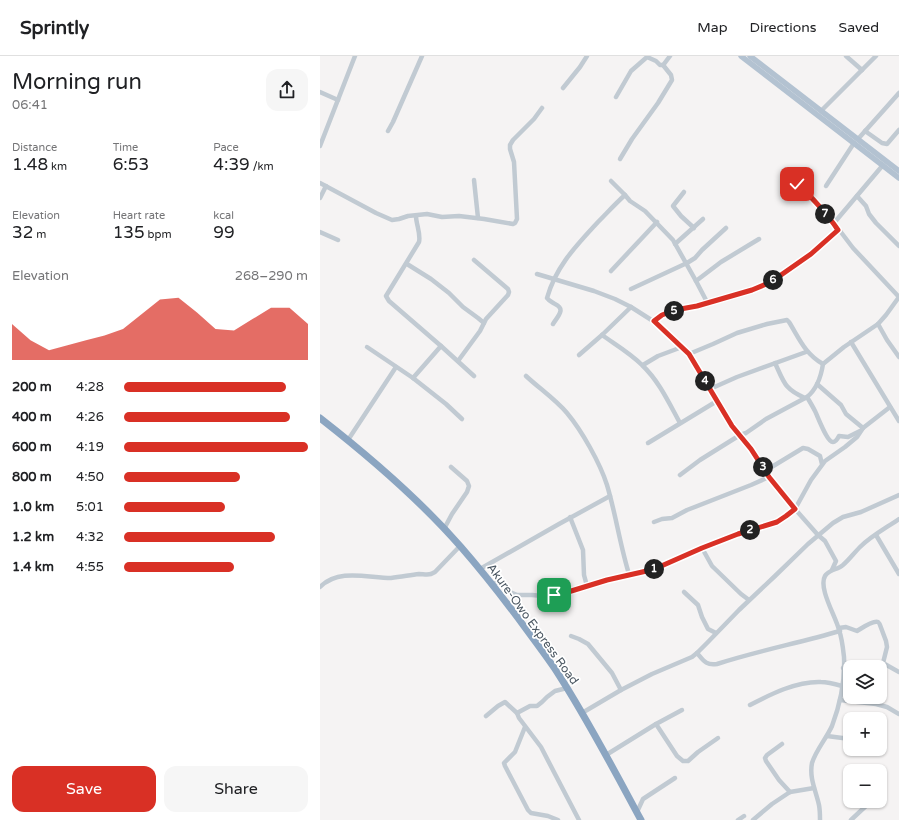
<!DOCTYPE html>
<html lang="en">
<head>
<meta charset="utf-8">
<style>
	body { margin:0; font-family:"Varela Round",sans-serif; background:#f6f6f6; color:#202124; height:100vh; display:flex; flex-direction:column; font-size:15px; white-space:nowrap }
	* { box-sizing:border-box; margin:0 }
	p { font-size:13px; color:#757577 }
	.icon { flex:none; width:22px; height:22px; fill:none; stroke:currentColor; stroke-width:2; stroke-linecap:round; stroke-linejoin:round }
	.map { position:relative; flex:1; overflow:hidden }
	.sheet { display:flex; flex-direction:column; background:#fff; width:320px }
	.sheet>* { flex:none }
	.fabs { position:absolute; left:523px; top:604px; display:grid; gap:8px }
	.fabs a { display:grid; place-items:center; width:44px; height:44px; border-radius:8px; background:#fff; box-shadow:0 1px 3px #0004; font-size:20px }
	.pin { position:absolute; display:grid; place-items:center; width:34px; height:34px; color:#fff; margin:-17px; border-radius:8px; box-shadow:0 2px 6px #0006 }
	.km { position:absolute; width:20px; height:20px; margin:-10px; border-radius:50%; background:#222; color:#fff; font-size:11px; line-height:20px; text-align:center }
	.round { display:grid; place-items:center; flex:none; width:42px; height:42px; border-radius:12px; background:#f6f6f6 }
	.summary { display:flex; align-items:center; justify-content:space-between; height:68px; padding:0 12px }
	h1 { font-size:22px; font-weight:600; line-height:30px }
	.metrics { display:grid; grid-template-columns:repeat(3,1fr); gap:6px; height:68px; padding:4px 12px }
	.metrics div { display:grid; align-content:center }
	.metrics b { font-size:17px; font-weight:600 }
	.metrics small { font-size:11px; font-weight:400 }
	.metrics p { font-size:11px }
	.chart { height:112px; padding:8px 12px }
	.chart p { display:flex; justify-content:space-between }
	.chart svg { width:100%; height:72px; margin-top:4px; fill:#d93025; opacity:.7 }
	.action { display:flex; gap:8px; margin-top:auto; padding:8px 12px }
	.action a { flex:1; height:46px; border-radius:12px; background:#d93025; color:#fff; font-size:16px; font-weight:600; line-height:46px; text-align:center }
	.action a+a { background:#f6f6f6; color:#202124 }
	ul { padding:0 12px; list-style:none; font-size:13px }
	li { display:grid; grid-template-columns:64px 48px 1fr; align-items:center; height:30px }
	li i { height:10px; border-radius:5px; background:#d93025 }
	header { display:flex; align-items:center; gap:24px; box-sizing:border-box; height:56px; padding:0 20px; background:#fff; border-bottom:1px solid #e0e0e0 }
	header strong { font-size:19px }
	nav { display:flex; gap:22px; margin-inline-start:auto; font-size:14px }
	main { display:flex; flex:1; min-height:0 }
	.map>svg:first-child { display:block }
</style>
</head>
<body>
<header>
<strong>Sprintly</strong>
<nav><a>Map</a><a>Directions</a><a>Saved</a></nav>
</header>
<main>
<section class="sheet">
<div class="summary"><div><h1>Morning run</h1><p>06:41</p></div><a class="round"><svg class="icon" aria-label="share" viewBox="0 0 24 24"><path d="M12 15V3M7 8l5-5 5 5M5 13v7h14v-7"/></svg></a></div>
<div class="metrics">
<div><p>Distance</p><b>1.48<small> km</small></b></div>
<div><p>Time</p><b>6:53</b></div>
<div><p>Pace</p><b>4:39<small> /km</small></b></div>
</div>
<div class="metrics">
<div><p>Elevation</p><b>32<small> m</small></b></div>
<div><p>Heart rate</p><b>135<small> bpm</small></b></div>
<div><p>kcal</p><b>99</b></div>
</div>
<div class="chart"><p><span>Elevation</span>268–290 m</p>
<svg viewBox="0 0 160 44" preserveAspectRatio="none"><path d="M0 44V22L10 32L20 38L30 35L40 32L50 29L60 25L70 16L80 7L90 6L100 15L110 25L120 26L130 19L140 12L150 12L160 22V44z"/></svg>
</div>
<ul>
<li><b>200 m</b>4:28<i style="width:88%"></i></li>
<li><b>400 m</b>4:26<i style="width:90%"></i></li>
<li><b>600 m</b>4:19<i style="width:100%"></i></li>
<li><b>800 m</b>4:50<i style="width:63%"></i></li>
<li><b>1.0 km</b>5:01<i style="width:55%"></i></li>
<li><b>1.2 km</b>4:32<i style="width:82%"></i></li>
<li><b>1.4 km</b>4:55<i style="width:60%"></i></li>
</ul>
<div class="action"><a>Save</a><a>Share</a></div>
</section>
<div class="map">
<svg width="579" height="764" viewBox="0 0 579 764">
	<rect width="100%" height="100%" fill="#f5f3f3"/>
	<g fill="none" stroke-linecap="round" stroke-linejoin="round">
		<g stroke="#c1cad2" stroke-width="4.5">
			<polyline points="526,0 542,14"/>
			<polyline points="243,32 260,11 267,0"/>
			<polyline points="0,36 18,44"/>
			<polyline points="296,41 311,15 327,1 336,5 340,9 343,9 344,8 350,0"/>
			<polyline points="501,55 556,0"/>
			<polyline points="68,75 73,66 102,0"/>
			<polyline points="545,75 562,87 567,88 579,74"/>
			<polyline points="538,83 579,37"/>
			<polyline points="0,90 35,0"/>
			<polyline points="300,103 312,83 338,47 352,24 351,19 343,9"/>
			<polyline points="154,124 158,162"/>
			<polyline points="291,125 305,139"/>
			<polyline points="0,127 56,157 72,164 79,163 88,160 107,158 122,161 139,160 164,163 193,168 195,167 197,163 194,106 190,93 190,89 193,84 214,63 222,52"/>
			<polyline points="477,128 485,135 495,146 514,167 533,192 579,241"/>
			<polyline points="506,130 534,87"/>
			<polyline points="364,136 353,150 361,160 374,172"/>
			<polyline points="537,140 546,150 549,158 556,167 579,190"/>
			<polyline points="0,142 6,130"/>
			<path d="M96,160C96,168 101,178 99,186L66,240L69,245L121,290L154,320"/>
			<polyline points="514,167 563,109"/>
			<polyline points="0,176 18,184"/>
			<polyline points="355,188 383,163"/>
			<polyline points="154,204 188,233 189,236 188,239 166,263 164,267"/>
			<polyline points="87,208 111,223 129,237 143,251 158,262 164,267 160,275 138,305"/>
			<polyline points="291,215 337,166"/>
			<polyline points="217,218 274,235 295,243 311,251 333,265 369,298 412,370 431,393 449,421 475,453 498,479 505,485 516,505 512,514"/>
			<polyline points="376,225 401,206 439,183"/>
			<polyline points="311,233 367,207 375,202 382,194 406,172"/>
			<polyline points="333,265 342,259 355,254 377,250 432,234 451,226 491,198 518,174"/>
			<path d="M233,268C238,260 246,253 235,248C232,246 229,245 227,242C236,210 256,190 278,166C287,157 295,148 305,139L310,145L325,155L353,184L376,225L387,246"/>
			<polyline points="558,268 567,284 579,301"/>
			<path d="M282,279C296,289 310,297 322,309C339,325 349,347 360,367"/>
			<polyline points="531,286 579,365"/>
			<polyline points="47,291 93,322 126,348 142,363"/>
			<path d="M369,298L393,288L417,277L447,268L467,264L469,266C479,282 485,298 503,308L524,291L558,268L566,259L579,241"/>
			<polyline points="259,299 282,279 311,251"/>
			<path d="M455,307C464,326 464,333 485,342"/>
			<polyline points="323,309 338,300 362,291"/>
			<path d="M206,320C220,333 235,343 247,357C262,375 280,407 287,429C296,459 300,489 309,518"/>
			<polyline points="93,322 121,290"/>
			<polyline points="497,328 521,349 526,358 543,372"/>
			<polyline points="390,333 417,321 486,296"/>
			<path d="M487,341C490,346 493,351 495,355C498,361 507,386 513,386C516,386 518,382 519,380L528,381L540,375"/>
			<polyline points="28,384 76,311"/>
			<polyline points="328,387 397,345"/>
			<polyline points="445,415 483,392 488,393 500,400 502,408"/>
			<path d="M360,419L380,404L420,379L426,377L446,363L487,341C497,333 501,321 503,308"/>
			<polyline points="250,461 263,494 264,519 267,530"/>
			<polyline points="334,466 342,463 352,462 367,454 431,429 449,421"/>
			<polyline points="124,473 132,458 147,436 149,430 147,425 131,411"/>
			<polyline points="556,479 579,518"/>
			<polyline points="382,492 392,510 421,538 429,544"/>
			<polyline points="160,513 239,468 290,440"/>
			<polyline points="171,527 180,527 182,528 190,536 197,539 212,539 223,540 240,538 287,524 331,514 339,511 382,492 418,478 457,466 466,460 475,453 491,424 505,405 525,391 537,381 543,372 570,351"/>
			<path d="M0,531C19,512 48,522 71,522C81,521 90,519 99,518C103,518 107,519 111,518L115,516L140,490"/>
			<polyline points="364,536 378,549 382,561 388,573 396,577"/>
			<path d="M519,572L526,571L537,575C542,572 553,564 558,566C559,567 560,568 560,569L566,585L567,591L563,607"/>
			<polyline points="251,580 259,583 268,588 292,617 301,634"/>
			<path d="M377,597C383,604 386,610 397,608C437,595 479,587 520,575"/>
			<polyline points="523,612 563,607 579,616"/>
			<polyline points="520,644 556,648 567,651 579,658"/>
			<path d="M430,649C451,638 477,625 501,626C508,626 515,628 522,630"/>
			<polyline points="197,657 210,650 217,650 222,646 227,641 235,635 247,632"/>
			<polyline points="262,657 301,634 332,618 372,601 377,597 387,587 419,554 455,520 488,488 513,467 523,461 541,456 579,439"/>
			<polyline points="166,660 178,650 185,646 197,657 199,662 221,691 235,718 259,764"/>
			<polyline points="336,668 357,700 363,705 368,705 378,696 398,682"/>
			<polyline points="205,671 195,696 184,707 185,710 208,754 211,757 228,760 238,764"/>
			<polyline points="507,680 530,683"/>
			<polyline points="462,688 447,699 445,702 446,705 459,724 470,736"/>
			<polyline points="286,699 336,668 362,654"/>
			<polyline points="317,756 323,743 355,722"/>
			<polyline points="418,764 424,760"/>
			<polyline points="433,764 452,748 470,736 494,732"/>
			<path d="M500,764C500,759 500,754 499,749C496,735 489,722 492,707C496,694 506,683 512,670C520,649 525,624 524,601C523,592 522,582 519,574C516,561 498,532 505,520C509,513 518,514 523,509C529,504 534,497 540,491C551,480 566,472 579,463"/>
			<polyline points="531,764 547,749"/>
		</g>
		<g stroke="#b3c2d1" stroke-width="5.5">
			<polyline points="421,0 579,122"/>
			<polyline points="430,0 579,115"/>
		</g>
		<path stroke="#8ba5c1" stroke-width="7" d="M0,362C50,401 99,443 141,491C161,514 180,538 198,562C211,580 225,598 237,616C268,664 294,714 321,764"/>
	</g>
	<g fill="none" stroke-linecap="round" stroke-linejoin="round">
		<g stroke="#fff" stroke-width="8">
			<path id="route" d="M234,539L248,536L287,524L331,514L339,511L382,492L418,478L457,466L466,460L475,453L449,421L431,393L412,370L369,298L334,265L342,259L355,254L377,250L432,234L451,226L491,198L518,174C508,159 491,140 477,128"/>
		</g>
		<use href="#route" stroke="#d93025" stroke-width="5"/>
	</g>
	<g text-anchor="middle" stroke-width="3.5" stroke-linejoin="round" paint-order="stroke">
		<g font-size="12" fill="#4a5661" stroke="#fff">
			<text transform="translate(213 568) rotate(54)" y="4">Akure-Owo Express Road</text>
		</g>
	</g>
</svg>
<div class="fabs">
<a><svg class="icon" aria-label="layers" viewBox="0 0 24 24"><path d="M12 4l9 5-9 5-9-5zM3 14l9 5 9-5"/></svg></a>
<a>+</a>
<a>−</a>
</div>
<div class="pin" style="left:234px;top:539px;background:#1e9e55"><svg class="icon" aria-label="arrive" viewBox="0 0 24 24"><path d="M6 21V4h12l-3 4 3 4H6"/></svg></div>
<div class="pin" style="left:477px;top:128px;background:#d93025"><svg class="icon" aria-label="check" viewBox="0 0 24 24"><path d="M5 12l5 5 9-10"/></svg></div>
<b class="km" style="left:334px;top:513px">1</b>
<b class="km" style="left:430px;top:474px">2</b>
<b class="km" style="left:443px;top:411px">3</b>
<b class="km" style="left:385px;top:325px">4</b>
<b class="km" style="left:354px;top:255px">5</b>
<b class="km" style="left:453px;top:224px">6</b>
<b class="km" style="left:505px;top:158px">7</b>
</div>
</main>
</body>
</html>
